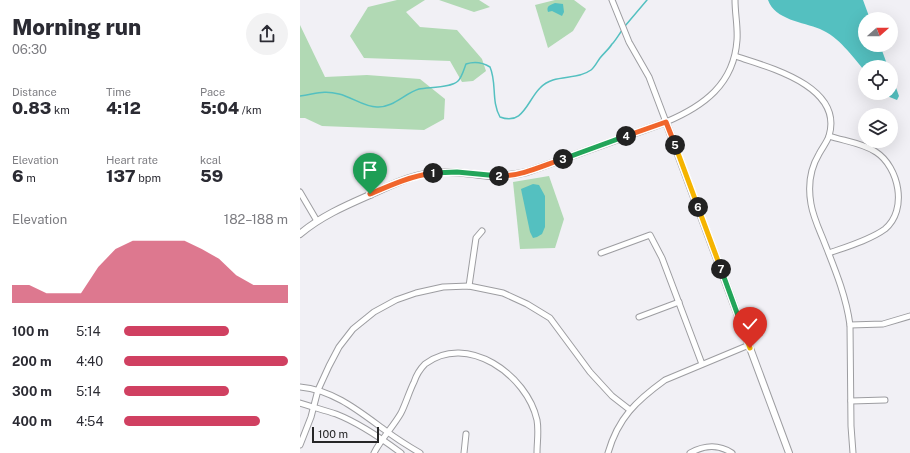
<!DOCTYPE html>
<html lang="en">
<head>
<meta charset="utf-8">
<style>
	body { margin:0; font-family:"Public Sans",sans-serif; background:#f2f2f3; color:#2b2b33; height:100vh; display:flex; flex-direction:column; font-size:15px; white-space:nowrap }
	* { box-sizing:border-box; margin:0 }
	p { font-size:13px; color:#7c7c81 }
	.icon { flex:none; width:22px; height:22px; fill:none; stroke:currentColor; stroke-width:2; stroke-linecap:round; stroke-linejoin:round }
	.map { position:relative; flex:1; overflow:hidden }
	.panel { display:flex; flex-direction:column; background:#fff; width:300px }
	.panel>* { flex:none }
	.needle { width:26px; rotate:69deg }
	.controls { position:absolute; left:558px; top:12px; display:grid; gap:8px }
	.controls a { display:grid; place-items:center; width:40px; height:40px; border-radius:50%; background:#fff; box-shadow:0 4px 16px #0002; font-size:20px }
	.scale { position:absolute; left:12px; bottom:10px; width:67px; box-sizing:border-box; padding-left:4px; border:2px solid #262627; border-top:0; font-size:11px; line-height:14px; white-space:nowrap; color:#262627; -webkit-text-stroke:3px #f1f0f5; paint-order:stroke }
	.pin { position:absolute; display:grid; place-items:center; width:34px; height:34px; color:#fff; margin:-41px -17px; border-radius:50% 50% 50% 0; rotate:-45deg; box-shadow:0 0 4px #0007 }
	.pin .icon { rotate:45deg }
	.km { position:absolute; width:20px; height:20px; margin:-10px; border-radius:50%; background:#222; color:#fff; font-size:11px; line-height:20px; text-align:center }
	.round { display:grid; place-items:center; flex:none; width:42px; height:42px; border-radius:21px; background:#f2f2f3 }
	.overview { display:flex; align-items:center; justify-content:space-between; height:68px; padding:0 12px }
	h1 { font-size:22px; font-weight:800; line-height:30px }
	.metrics { display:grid; grid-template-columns:repeat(3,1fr); gap:6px; height:68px; padding:4px 12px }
	.metrics div { display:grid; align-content:center }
	.metrics b { font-size:17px; font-weight:800 }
	.metrics small { font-size:11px; font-weight:400 }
	.metrics p { font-size:11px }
	.chart { height:112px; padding:8px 12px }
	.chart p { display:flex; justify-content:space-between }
	.chart svg { width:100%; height:72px; margin-top:4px; fill:#d04061; opacity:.7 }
	ul { padding:0 12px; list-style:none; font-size:13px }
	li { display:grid; grid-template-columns:64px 48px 1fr; align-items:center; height:30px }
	li i { height:10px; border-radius:5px; background:#d04061 }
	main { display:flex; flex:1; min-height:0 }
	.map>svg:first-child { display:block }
</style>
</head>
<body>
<main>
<section class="panel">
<div class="overview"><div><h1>Morning run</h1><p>06:30</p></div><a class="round"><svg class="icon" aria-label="share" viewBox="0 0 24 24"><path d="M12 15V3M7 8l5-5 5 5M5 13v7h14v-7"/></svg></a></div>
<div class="metrics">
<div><p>Distance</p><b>0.83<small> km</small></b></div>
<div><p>Time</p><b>4:12</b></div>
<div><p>Pace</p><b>5:04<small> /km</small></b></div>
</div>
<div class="metrics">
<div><p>Elevation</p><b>6<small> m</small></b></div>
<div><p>Heart rate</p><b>137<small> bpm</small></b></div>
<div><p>kcal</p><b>59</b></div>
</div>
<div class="chart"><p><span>Elevation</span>182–188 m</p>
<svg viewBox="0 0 160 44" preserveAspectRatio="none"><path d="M0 44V33L10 33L20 38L30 38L40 38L50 22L60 11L70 6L80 6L90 6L100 6L110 11L120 17L130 27L140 33L150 33L160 33V44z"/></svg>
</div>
<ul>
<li><b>100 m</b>5:14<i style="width:64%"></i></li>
<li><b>200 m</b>4:40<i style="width:100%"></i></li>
<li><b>300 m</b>5:14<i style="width:64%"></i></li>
<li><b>400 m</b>4:54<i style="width:83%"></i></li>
</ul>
</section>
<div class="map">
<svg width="610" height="453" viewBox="0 0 610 453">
	<rect width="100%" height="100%" fill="#f1f0f5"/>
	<g fill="#b1d9b4">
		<polygon points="97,0 125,0 106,12 120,27 157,30 182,59 186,71 173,81 162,82 150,61 64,58 50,36 68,7"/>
		<polygon points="139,0 179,0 190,7 174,12"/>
		<polygon points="255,0 274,0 286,9 273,31 248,48 235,5"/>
		<polygon points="0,25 25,77 67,75 120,79 145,99 144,119 124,130 22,126 5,118 0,118"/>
		<polygon points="249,176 264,219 255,248 220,249 213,182"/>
	</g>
	<g fill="#54c0c0">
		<path d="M468,0H563L570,19H565V45H580L588,67H565V71C552,56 539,37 520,29C503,22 475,20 468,0Z"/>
		<path d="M255,3L263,4L264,12L262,16L252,11L248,12C246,6 250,5 255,3Z"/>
		<polygon points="591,74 599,96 597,100 587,96 585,93 591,93"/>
		<polygon points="233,184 239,185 245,196 245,227 242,234 237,237 233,238 230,232 221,189"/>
	</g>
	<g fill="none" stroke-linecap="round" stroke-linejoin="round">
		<g stroke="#54c0c0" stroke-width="1.5">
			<polyline points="325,26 347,0"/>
			<path d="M0,96C16,94 23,90 39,94C52,97 64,107 77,107C93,108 105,93 119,89C129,87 151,88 158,81C162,77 164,69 166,64C175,61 182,62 190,67C197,83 191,101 200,117C223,126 227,101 240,88C254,73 276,81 291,70C295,67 297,62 300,58C304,53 309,49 312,44C316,40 319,34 323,29"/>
		</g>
		<g stroke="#9d9da1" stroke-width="7">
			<g id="minor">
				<path d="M312,0L329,42L349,77L366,122C404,106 434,84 437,40C438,27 435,14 435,0"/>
				<path d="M435,56C468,67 544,86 529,136C527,142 522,148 519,154C510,169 508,187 511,204C513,216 518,227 523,239C534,267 546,295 550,325L551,426L553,453"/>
				<polyline points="0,192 17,221"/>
				<polyline points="301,253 350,235 362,258 402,364"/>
				<path d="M529,253C546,247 570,240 585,229C608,210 599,167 576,152C563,143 544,141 529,136"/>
				<polyline points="169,286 176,238 182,231"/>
				<polyline points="339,317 379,302"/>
				<polyline points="550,325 583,324 610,316"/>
				<path d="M0,387C34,390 60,412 86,431C97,439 108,446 120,453"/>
				<polyline points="551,401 585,400"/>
				<path d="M0,403C12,407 24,410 36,414C59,423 81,438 101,453"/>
				<polyline points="0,445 11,417 18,390 29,366 39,347 53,329 74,312 96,300 116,293 143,287 169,286 203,293 227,304 250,318 273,349 290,372 312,396 330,410"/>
				<path d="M74,453C81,439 93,427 101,413C106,403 109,392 114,382C116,376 120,369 125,364C167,332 227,375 237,420C239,431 237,442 237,453"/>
				<polyline points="164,453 166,434"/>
				<path d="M308,453C318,418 336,401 365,380L449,345"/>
				<path d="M390,453C405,445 418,444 432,453"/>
			</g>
		</g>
		<g stroke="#9d9da1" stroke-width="8">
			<path id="tertiary" d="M0,234C21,216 47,205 72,194C95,183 118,172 144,172C160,171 175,175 190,176C203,176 214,175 227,172L366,122L489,453"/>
		</g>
		<use href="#minor" stroke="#fff" stroke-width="5"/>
		<use href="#tertiary" stroke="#fff" stroke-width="6"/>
	</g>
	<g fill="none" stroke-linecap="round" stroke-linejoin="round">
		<g stroke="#fff" stroke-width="8">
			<path id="split-1" d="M70,194C91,185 111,176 133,173"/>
		</g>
		<g stroke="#fff" stroke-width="8">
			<polyline id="split-2" points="133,173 157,172 199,176"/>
		</g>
		<g stroke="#fff" stroke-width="8">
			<path id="split-3" d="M199,176C222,176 242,166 263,159"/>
		</g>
		<g stroke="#fff" stroke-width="8">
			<polyline id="split-4" points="263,159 326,136"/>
		</g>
		<g stroke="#fff" stroke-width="8">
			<polyline id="split-5" points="326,136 366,122 375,145"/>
		</g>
		<g stroke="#fff" stroke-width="8">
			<polyline id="split-6" points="375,145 398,207"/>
		</g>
		<g stroke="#fff" stroke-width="8">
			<polyline id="split-7" points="398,207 421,269"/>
		</g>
		<g stroke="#fff" stroke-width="8">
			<polyline id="split-8" points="421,269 444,332"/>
		</g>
		<g stroke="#fff" stroke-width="8">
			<polyline id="split-9" points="444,332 450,348"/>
		</g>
		<use href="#split-1" stroke="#f0652b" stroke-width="5"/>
		<use href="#split-2" stroke="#22a559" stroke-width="5"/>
		<use href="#split-3" stroke="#f0652b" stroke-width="5"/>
		<use href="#split-4" stroke="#22a559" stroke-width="5"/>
		<use href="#split-5" stroke="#f0652b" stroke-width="5"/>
		<use href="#split-6" stroke="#f5b400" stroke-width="5"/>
		<use href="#split-7" stroke="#f5b400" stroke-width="5"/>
		<use href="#split-8" stroke="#22a559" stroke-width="5"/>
		<use href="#split-9" stroke="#f5b400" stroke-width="5"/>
	</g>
</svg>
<div class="controls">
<a><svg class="needle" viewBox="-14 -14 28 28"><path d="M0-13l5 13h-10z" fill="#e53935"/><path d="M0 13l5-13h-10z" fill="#7c7c81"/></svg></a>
<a><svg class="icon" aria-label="locate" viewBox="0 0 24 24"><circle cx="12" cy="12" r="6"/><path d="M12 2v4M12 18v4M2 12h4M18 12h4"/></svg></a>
<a><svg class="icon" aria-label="layers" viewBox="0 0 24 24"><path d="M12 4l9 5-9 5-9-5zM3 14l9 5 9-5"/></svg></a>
</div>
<div class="scale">100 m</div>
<div class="pin" style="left:70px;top:194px;background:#1e9e55"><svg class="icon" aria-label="arrive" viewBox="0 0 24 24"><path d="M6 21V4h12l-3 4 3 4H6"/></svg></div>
<div class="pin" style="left:450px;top:348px;background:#d93025"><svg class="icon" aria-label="check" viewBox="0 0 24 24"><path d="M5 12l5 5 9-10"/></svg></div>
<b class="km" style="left:133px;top:173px">1</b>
<b class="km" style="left:199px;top:176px">2</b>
<b class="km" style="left:263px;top:159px">3</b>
<b class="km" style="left:326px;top:136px">4</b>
<b class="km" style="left:375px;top:145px">5</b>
<b class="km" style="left:398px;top:207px">6</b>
<b class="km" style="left:421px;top:269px">7</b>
</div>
</main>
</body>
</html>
